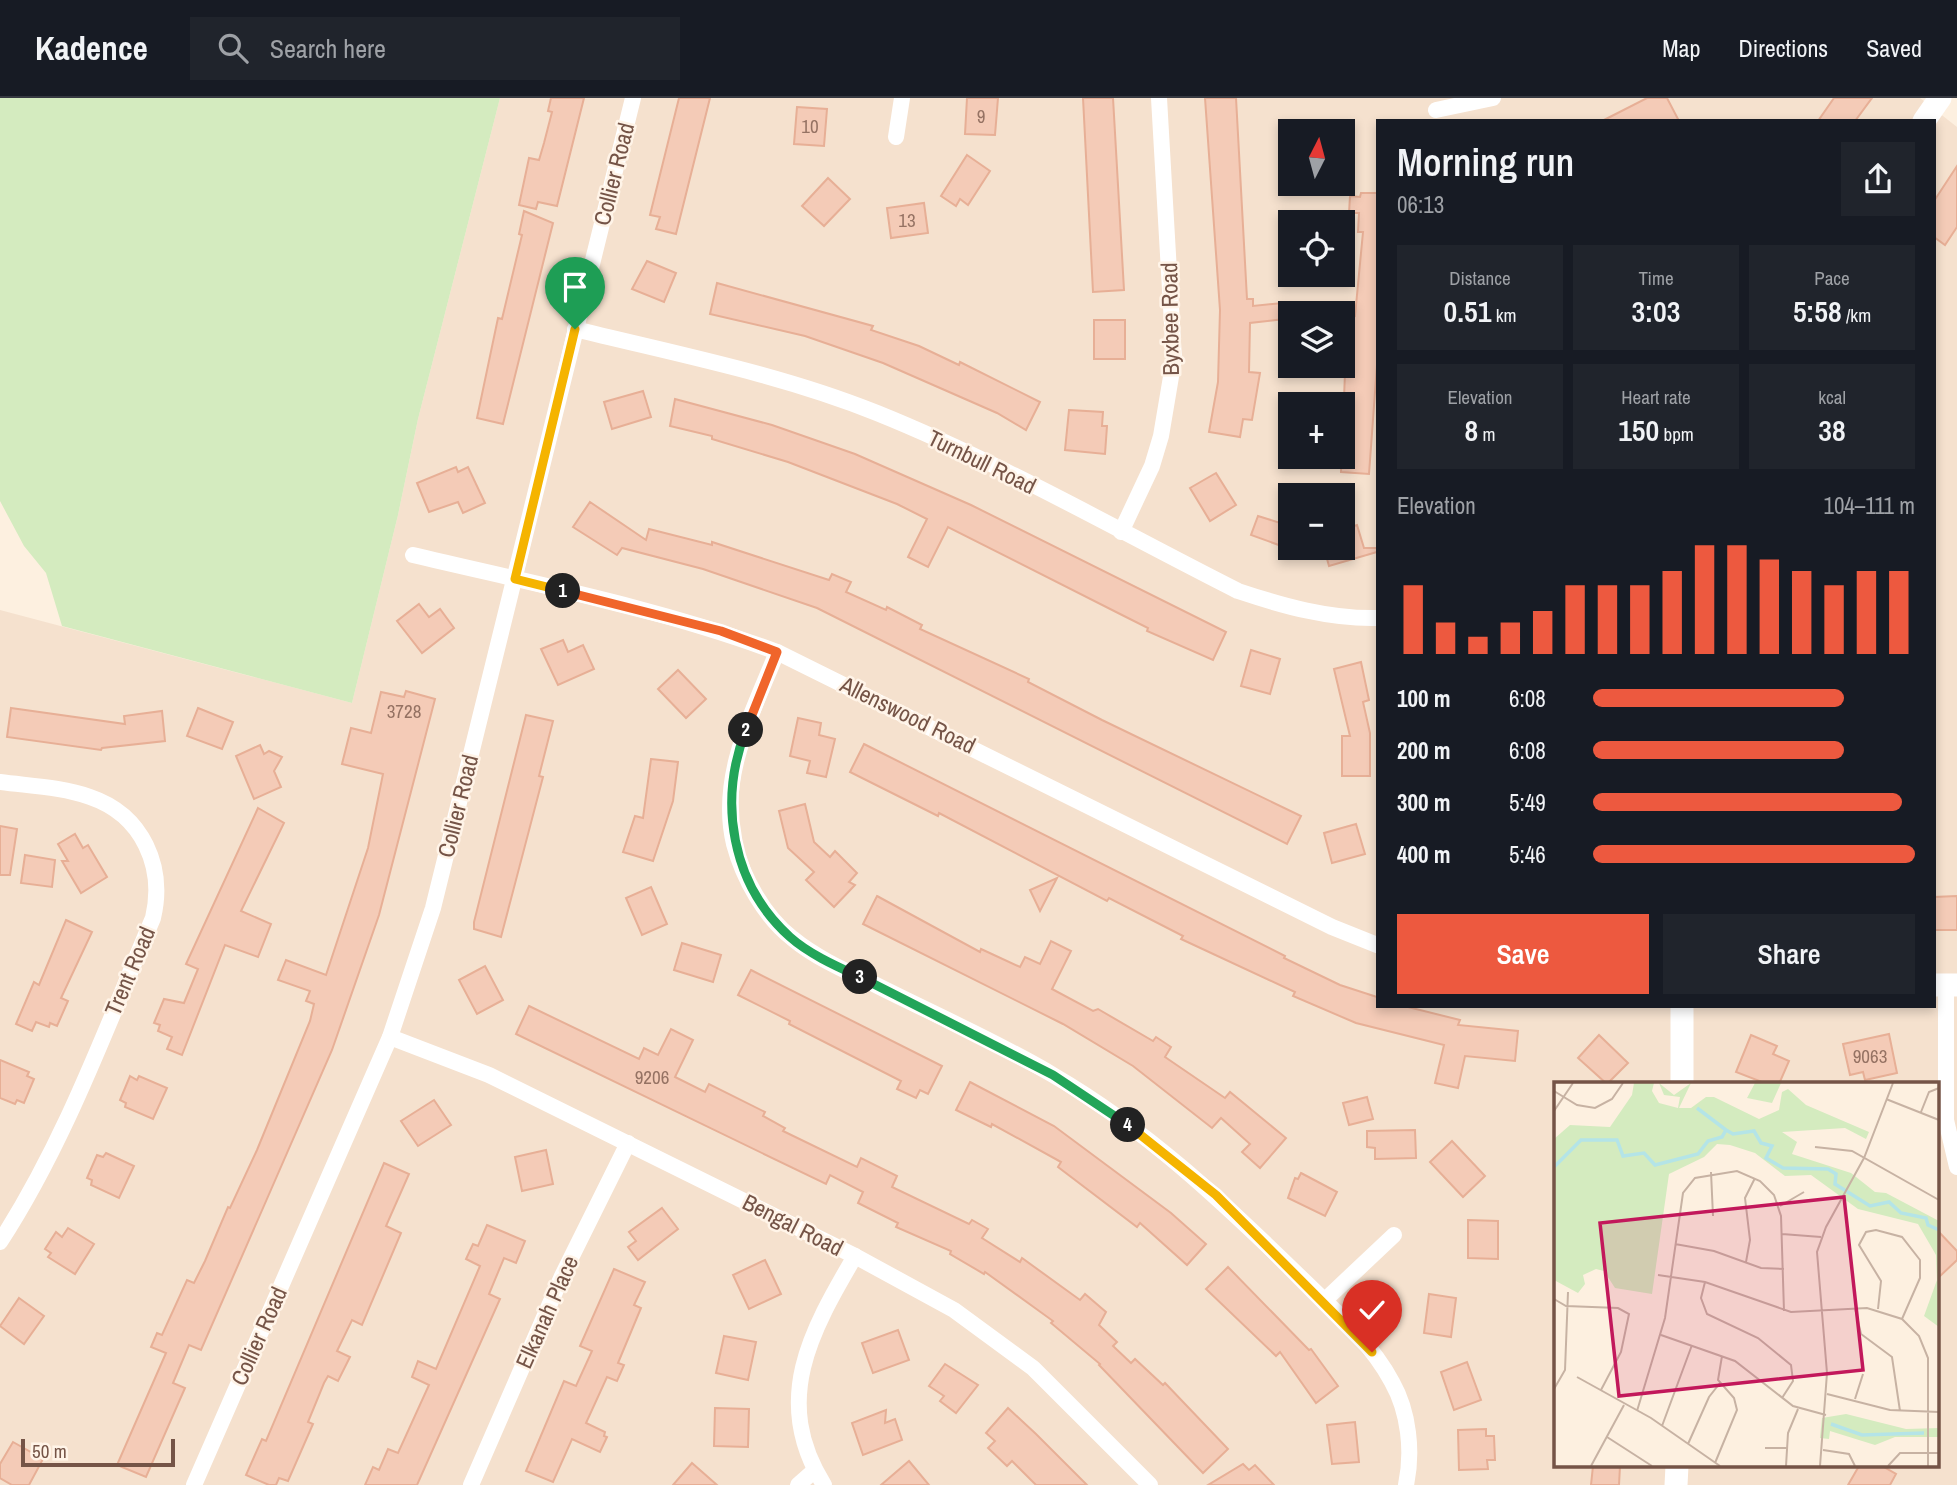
<!DOCTYPE html>
<html lang="en">
<head>
<meta charset="utf-8">
<style>
	body { margin:0; font-family:"Archivo Narrow",sans-serif; background:#20242c; color:#f1f3f6; height:100vh; display:flex; flex-direction:column; font-size:26px; white-space:nowrap }
	* { box-sizing:border-box; margin:0 }
	p { font-size:23px; color:#9ea1a6 }
	.icon { flex:none; width:38px; height:38px; fill:none; stroke:currentColor; stroke-width:2; stroke-linecap:round; stroke-linejoin:round }
	.map { position:relative; flex:1; overflow:hidden }
	.drawer { position:absolute; left:1376px; top:21px; width:560px; height:889px; display:flex; flex-direction:column; background:#171b24; border-radius:0px; box-shadow:0 4px 10px #0003 }
	.drawer>* { flex:none }
	.needle { width:46px; rotate:6deg }
	.tools { position:absolute; left:1278px; top:21px; display:grid; gap:14px }
	.tools a { display:grid; place-items:center; width:77px; height:77px; border-radius:0px; background:#171b24; box-shadow:0 4px 10px #0003; font-size:35px }
	.scale { position:absolute; left:21px; bottom:18px; width:154px; box-sizing:border-box; padding-left:7px; border:4px solid #755447; border-top:0; font-size:19px; line-height:24px; white-space:nowrap; color:#755447; -webkit-text-stroke:5px #fff4e8; paint-order:stroke }
	.pin { position:absolute; display:grid; place-items:center; width:60px; height:60px; color:#fff; margin:-72px -30px; border-radius:50% 50% 50% 0; rotate:-45deg; box-shadow:0 0 7px #0007 }
	.pin .icon { rotate:45deg }
	.km { position:absolute; width:35px; height:35px; margin:-18px; border-radius:50%; background:#222; color:#fff; font-size:19px; line-height:35px; text-align:center }
	.round { display:grid; place-items:center; flex:none; width:74px; height:74px; border-radius:0px; background:#20242c }
	.overview { display:flex; align-items:center; justify-content:space-between; height:119px; padding:0 21px }
	h1 { font-size:38px; font-weight:600; line-height:52px }
	.stats { display:grid; grid-template-columns:repeat(3,1fr); gap:10px; height:119px; padding:7px 21px }
	.stats div { display:grid; align-content:center; border-radius:0px; background:#20242c; text-align:center }
	.stats b { font-size:30px; font-weight:600 }
	.stats small { font-size:19px; font-weight:400 }
	.stats p { font-size:19px }
	.chart { height:196px; padding:14px 21px }
	.chart p { display:flex; justify-content:space-between }
	.chart svg { width:100%; height:126px; margin-top:7px; stroke:#ed593f; stroke-width:6 }
	.cta { display:flex; gap:14px; margin-top:auto; padding:14px 21px }
	.cta a { flex:1; height:80px; border-radius:0px; background:#ed593f; color:#fff; font-size:28px; font-weight:600; line-height:80px; text-align:center }
	.cta a+a { background:#20242c; color:#f1f3f6 }
	ul { padding:0 21px; list-style:none; font-size:23px }
	li { display:grid; grid-template-columns:112px 84px 1fr; align-items:center; height:52px }
	li i { height:18px; border-radius:9px; background:#ed593f }
	header { display:flex; align-items:center; gap:42px; box-sizing:border-box; height:98px; padding:0 35px; background:#171b24; border-bottom:2px solid #363941 }
	header strong { font-size:33px }
	nav { display:flex; gap:38px; margin-inline-start:auto; font-size:24px }
	.search { width:490px; height:63px; background:#20242c; display:flex; align-items:center; gap:18px; box-sizing:border-box; padding:0 24px; border-radius:0px; color:#9ea1a6; font-size:26px }
	.map>svg:first-child { display:block }
</style>
</head>
<body>
<header>
<strong>Kadence</strong>
<div class="search"><svg class="icon" aria-label="search" viewBox="0 0 24 24"><circle cx="10" cy="10" r="6"/><path d="M15 15l6 6"/></svg>Search here</div>
<nav><a>Map</a><a>Directions</a><a>Saved</a></nav>
</header>
<div class="map">
<svg width="1957" height="1387" viewBox="0 0 1957 1387">
	<rect width="100%" height="100%" fill="#fdf0e0"/>
	<path fill="#f5e1ce" fill-rule="evenodd" d="M500,0H1920L1957,29V1387H0V512L352,605L398,417L418,321ZM1377,23H1934V908H1377ZM1290,33H1342V86H1290ZM1290,124H1342V177H1290ZM1290,215H1342V268H1290ZM1290,306H1342V359H1290ZM1290,397H1342V450H1290ZM1556,986H1938V1368H1556Z"/>
	<polygon fill="#d4ebbf" points="0,0 500,0 418,321 398,417 352,605 62,528 46,475 24,448 0,403"/>
	<g fill="#f4cbb7" stroke="#e7af96" stroke-width="2">
		<polygon points="551,0 584,0 557,108 538,104 536,111 519,107 529,60 539,62 544,45 552,14 548,13"/>
		<polygon points="679,0 710,0 676,136 656,131 660,119 650,117"/>
		<polygon points="967,0 998,0 995,37 965,36"/>
		<polygon points="1083,0 1113,0 1124,192 1093,194"/>
		<polygon points="1205,0 1236,0 1247,201 1253,201 1253,208 1282,205 1284,221 1250,225 1249,274 1260,275 1252,322 1243,321 1240,339 1209,334 1218,284 1220,212"/>
		<polygon points="1647,0 1667,0 1679,23 1602,23"/>
		<polygon points="1834,0 1872,0 1855,23 1818,23"/>
		<polygon points="797,9 827,11 824,48 794,46"/>
		<polygon points="967,57 990,73 968,107 960,101 956,108 941,98"/>
		<polygon points="1957,68 1957,129 1945,147 1934,139 1934,103"/>
		<polygon points="828,80 850,101 824,128 802,108"/>
		<polygon points="1361,95 1377,95 1377,267 1369,376 1341,374 1345,275 1352,217 1355,218 1363,134 1358,134 1359,115 1349,115 1350,98 1360,99"/>
		<polygon points="924,105 928,135 891,140 887,110"/>
		<polygon points="524,113 553,125 503,326 477,320 498,220 502,221 522,137 519,136"/>
		<polygon points="647,163 676,175 664,204 632,191"/>
		<polygon points="717,185 873,228 871,232 919,248 959,267 960,264 1040,304 1026,332 997,315 883,265 805,238 710,216"/>
		<rect x="1094" y="222" width="31" height="39"/>
		<polygon points="643,293 651,319 612,331 604,304"/>
		<polygon points="675,301 772,327 855,356 971,407 1226,534 1213,562 1147,533 1148,530 1124,518 948,429 928,469 908,459 927,421 897,406 788,364 712,341 712,338 670,328"/>
		<polygon points="1069,312 1103,314 1102,328 1107,328 1105,356 1065,352"/>
		<polygon points="456,369 458,374 468,369 485,405 463,415 458,404 429,414 417,385"/>
		<polygon points="1216,375 1236,407 1210,423 1190,390"/>
		<polygon points="590,404 646,442 649,431 712,447 712,444 829,482 832,476 851,484 846,494 886,512 887,509 922,527 920,531 1029,581 1028,584 1102,622 1301,718 1287,746 817,510 703,471 622,450 617,457 573,429"/>
		<polygon points="1258,418 1290,428 1290,451 1251,437"/>
		<polygon points="1357,427 1364,450 1377,450 1377,454 1329,468 1324,450 1342,450 1342,432"/>
		<polygon points="419,506 429,519 440,511 454,530 422,555 397,523"/>
		<polygon points="563,542 568,554 583,547 594,571 558,587 541,551"/>
		<polygon points="1251,552 1280,561 1270,596 1241,588"/>
		<polygon points="1361,564 1369,602 1363,604 1370,635 1370,678 1342,678 1342,638 1350,638 1334,571"/>
		<polygon points="678,572 706,601 686,620 658,591"/>
		<polygon points="406,593 435,601 379,817 332,952 201,1252 189,1247 173,1285 185,1290 146,1379 117,1367 166,1255 151,1249 157,1235 162,1237 187,1182 194,1185 205,1163 228,1109 230,1110 257,1052 310,923 314,906 306,903 310,893 278,882 286,862 326,877 368,750 383,676 342,666 351,630 371,635 381,594 404,599"/>
		<polygon points="11,610 125,626 124,618 162,613 165,643 102,650 101,652 7,639"/>
		<polygon points="198,610 233,624 222,651 187,638"/>
		<polygon points="526,617 553,623 539,678 543,679 501,839 474,831 474,824"/>
		<polygon points="798,620 821,625 819,637 835,641 826,679 807,675 810,663 790,658"/>
		<polygon points="864,646 1285,858 1284,860 1340,887 1377,899 1377,908 1404,908 1460,922 1458,927 1518,933 1515,963 1465,958 1458,990 1435,985 1444,947 1356,925 1293,898 1295,894 1181,841 1183,838 1109,800 1107,803 939,715 938,718 850,674"/>
		<polygon points="260,647 264,656 269,653 282,659 274,673 281,689 254,701 236,658"/>
		<polygon points="651,661 678,664 673,703 653,763 623,754 635,718 643,720"/>
		<polygon points="805,706 814,744 830,759 835,753 857,775 849,784 855,787 834,809 806,782 814,774 788,750 779,713"/>
		<polygon points="258,710 284,725 241,813 271,826 258,859 225,847 182,957 167,951 172,939 158,933 160,927 154,925 164,901 184,905 198,871 186,866"/>
		<polygon points="1356,726 1365,756 1332,765 1324,735"/>
		<polygon points="0,728 17,731 10,777 0,777"/>
		<polygon points="75,736 83,750 88,747 107,779 81,795 62,763 68,763 58,746"/>
		<polygon points="25,757 55,762 52,789 21,785"/>
		<polygon points="1057,780 1040,813 1030,792"/>
		<polygon points="651,789 667,826 642,837 626,800"/>
		<polygon points="877,798 980,854 981,851 1020,869 1025,859 1040,866 1051,843 1071,853 1052,891 1093,913 1098,911 1153,943 1156,939 1171,949 1165,959 1225,1000 1230,994 1286,1040 1260,1070 1242,1054 1250,1046 1221,1020 1212,1030 1133,968 1063,926 863,826"/>
		<polygon points="1957,798 1957,832 1934,832 1934,799"/>
		<polygon points="66,822 92,834 61,900 68,903 57,928 50,925 49,929 36,924 32,933 16,926 34,884 39,887"/>
		<polygon points="682,845 721,857 713,884 674,872"/>
		<polygon points="485,868 503,902 477,916 459,882"/>
		<polygon points="751,872 942,968 928,996 920,992 916,1000 897,991 901,983 789,926 790,923 738,897"/>
		<polygon points="529,908 639,961 644,950 658,957 671,931 693,942 675,979 705,994 709,986 765,1014 763,1018 785,1030 783,1033 857,1069 861,1060 897,1078 892,1089 969,1126 972,1122 988,1131 982,1140 1020,1164 1022,1160 1080,1202 1085,1196 1106,1214 1099,1227 1117,1244 1113,1248 1131,1265 1135,1261 1163,1287 1165,1285 1228,1351 1203,1375 1099,1267 1100,1266 1051,1225 1053,1223 985,1174 984,1176 950,1156 951,1153 896,1129 898,1125 858,1105 863,1094 830,1077 826,1086 516,936"/>
		<polygon points="1889,936 1897,975 1865,982 1863,974 1850,977 1843,946"/>
		<polygon points="1599,937 1628,965 1607,986 1578,960"/>
		<polygon points="1751,937 1777,948 1773,956 1789,963 1779,986 1767,986 1736,974"/>
		<polygon points="0,962 29,974 27,978 34,981 24,1005 17,1002 15,1006 0,1000"/>
		<polygon points="130,978 137,982 139,978 167,990 153,1021 125,1009 126,1005 120,1002"/>
		<polygon points="970,984 1054,1028 1171,1115 1206,1146 1187,1167 1140,1125 1137,1129 1058,1069 1061,1064 992,1026 991,1029 956,1012"/>
		<polygon points="1367,999 1373,1021 1349,1027 1343,1005"/>
		<polygon points="434,1002 451,1027 418,1048 401,1023"/>
		<polygon points="1415,1032 1416,1060 1375,1061 1375,1050 1367,1049 1367,1033"/>
		<polygon points="1452,1043 1485,1078 1463,1099 1430,1064"/>
		<polygon points="546,1052 553,1086 522,1093 515,1059"/>
		<polygon points="106,1055 134,1068 119,1100 91,1087 92,1082 87,1080 97,1057 103,1059"/>
		<polygon points="384,1065 409,1076 386,1128 401,1135 362,1227 352,1222 337,1253 350,1259 338,1283 328,1278 324,1285 308,1324 313,1326 288,1383 279,1380 276,1387 269,1387 246,1377 262,1341 266,1343"/>
		<polygon points="1301,1075 1337,1094 1325,1118 1288,1100 1295,1080 1298,1081"/>
		<polygon points="662,1110 678,1131 638,1162 628,1149 636,1143 629,1134"/>
		<polygon points="1468,1122 1498,1123 1498,1161 1468,1160"/>
		<polygon points="487,1127 525,1143 516,1165 504,1160 489,1196 500,1201 417,1387 365,1387 373,1369 379,1372 388,1351 398,1355 429,1287 412,1279 418,1263 436,1271 480,1168 466,1161 473,1146 478,1148"/>
		<polygon points="68,1130 94,1146 75,1176 48,1159 51,1155 45,1151 56,1134 62,1139"/>
		<polygon points="1938,1133 1957,1153 1957,1162 1938,1180"/>
		<polygon points="765,1162 781,1196 749,1211 733,1177"/>
		<polygon points="1228,1169 1309,1252 1311,1251 1338,1288 1316,1305 1280,1254 1276,1258 1206,1191"/>
		<polygon points="614,1171 645,1184 634,1207 641,1210 618,1265 624,1267 617,1283 607,1279 586,1325 605,1334 604,1338 607,1339 600,1354 572,1341 553,1384 526,1373 564,1283 576,1288 592,1253 580,1248"/>
		<polygon points="1429,1196 1456,1200 1451,1239 1424,1235"/>
		<polygon points="19,1200 44,1218 24,1246 0,1228"/>
		<polygon points="898,1232 909,1262 873,1275 862,1245"/>
		<polygon points="724,1238 756,1244 748,1282 716,1275"/>
		<polygon points="1467,1264 1481,1302 1454,1312 1441,1274"/>
		<polygon points="945,1266 978,1287 956,1315 940,1303 944,1298 929,1288"/>
		<polygon points="715,1310 749,1311 748,1349 714,1348"/>
		<polygon points="1008,1310 1036,1336 1087,1387 1036,1387 1012,1363 1007,1368 988,1350 995,1343 986,1335"/>
		<polygon points="886,1312 885,1325 895,1321 902,1342 863,1357 852,1325"/>
		<polygon points="1355,1324 1359,1364 1332,1366 1327,1327"/>
		<polygon points="1486,1331 1486,1338 1494,1338 1495,1362 1487,1362 1488,1371 1459,1372 1458,1332"/>
		<polygon points="13,1344 43,1361 29,1387 12,1387 0,1380 0,1366"/>
		<polygon points="909,1363 929,1387 881,1387"/>
		<polygon points="692,1365 717,1387 673,1387"/>
		<polygon points="1243,1366 1249,1372 1255,1367 1274,1387 1208,1387"/>
		<polygon points="1593,1368 1620,1368 1619,1387 1591,1387"/>
		<polygon points="1859,1368 1882,1368 1896,1376 1890,1387 1848,1387"/>
	</g>
	<g fill="none" stroke-linecap="round" stroke-linejoin="round">
		<g stroke="#fff" stroke-width="16">
			<polyline points="1436,12 1493,0"/>
			<polyline points="896,39 902,0"/>
			<path d="M575,231C676,256 780,276 877,315C1001,365 1119,433 1238,493C1283,508 1329,521 1377,520"/>
			<polyline points="1121,434 1152,368 1161,338 1174,261 1159,0"/>
			<path d="M413,457C535,486 659,510 777,554L1332,829L1377,847"/>
			<path d="M777,554C753,614 718,679 734,746C743,780 764,818 792,840C816,860 846,873 874,886C933,916 996,943 1053,977C1146,1031 1222,1103 1299,1178C1332,1210 1370,1243 1392,1284C1409,1314 1413,1354 1406,1387"/>
			<path d="M0,684C30,688 62,689 90,699C143,717 165,769 153,820C106,930 65,1044 0,1144"/>
			<polyline points="1946,887 1946,1022 1957,1069"/>
			<polyline points="390,939 489,977 855,1158 954,1212 1033,1270 1150,1387"/>
			<polyline points="1324,1203 1394,1137"/>
			<polyline points="194,1387 390,939 433,810 633,0"/>
			<polyline points="471,1387 562,1178 628,1045"/>
			<polyline points="798,1387 815,1372"/>
			<path d="M824,1387C771,1303 811,1233 855,1158"/>
		</g>
		<g stroke="#fff" stroke-width="23">
			<polyline points="1924,23 1940,0"/>
			<polyline points="1934,887 1957,887"/>
			<polyline points="1682,908 1682,986"/>
			<polyline points="1676,1387 1677,1368"/>
		</g>
	</g>
	<g fill="none" stroke-linecap="round" stroke-linejoin="round">
		<g stroke="#fff" stroke-width="14">
			<polyline id="split-1" points="563,493 515,481 575,231"/>
		</g>
		<g stroke="#fff" stroke-width="14">
			<polyline id="split-2" points="563,493 721,533 777,554 746,632"/>
		</g>
		<g stroke="#fff" stroke-width="14">
			<path id="split-3" d="M746,632C718,703 731,786 790,839C809,856 836,868 860,879"/>
		</g>
		<g stroke="#fff" stroke-width="14">
			<polyline id="split-4" points="860,879 1053,977 1128,1027"/>
		</g>
		<g stroke="#fff" stroke-width="14">
			<polyline id="split-5" points="1128,1027 1216,1097 1372,1254"/>
		</g>
		<use href="#split-1" stroke="#f5b400" stroke-width="9"/>
		<use href="#split-2" stroke="#f0652b" stroke-width="9"/>
		<use href="#split-3" stroke="#22a559" stroke-width="9"/>
		<use href="#split-4" stroke="#22a559" stroke-width="9"/>
		<use href="#split-5" stroke="#f5b400" stroke-width="9"/>
	</g>
	<g text-anchor="middle" stroke-width="5" stroke-linejoin="round" paint-order="stroke">
		<g font-size="19" fill="#957263">
			<text x="981" y="25">9</text>
			<text x="810" y="35">10</text>
			<text x="907" y="129">13</text>
			<text x="404" y="620">3728</text>
			<text x="1870" y="965">9063</text>
			<text x="652" y="986">9206</text>
		</g>
		<g font-size="23" fill="#755447" stroke="#fff4e8">
			<text transform="translate(614 76) rotate(-76)" y="8">Collier Road</text>
			<text transform="translate(1170 221) rotate(-91)" y="8">Byxbee Road</text>
			<text transform="translate(982 364) rotate(26)" y="8">Turnbull Road</text>
			<text transform="translate(908 617) rotate(26)" y="8">Allenswood Road</text>
			<text transform="translate(458 708) rotate(-76)" y="8">Collier Road</text>
			<text transform="translate(130 873) rotate(-67)" y="8">Trent Road</text>
			<text transform="translate(793 1127) rotate(27)" y="8">Bengal Road</text>
			<text transform="translate(547 1214) rotate(-66)" y="8">Elkanah Place</text>
			<text transform="translate(259 1238) rotate(-66)" y="8">Collier Road</text>
		</g>
	</g>
	<g transform="translate(1554 984)">
		<rect width="385" height="385" fill="#fdf0e0"/>
		<path d="M80,1H100L98,9L105,21L124,26L126,15L110,13L105,1L120,13L137,1L125,26H137L152,15H160L205,37L225,28L228,10L234,7L252,23L315,50L312,57L291,46L228,50L243,60L238,72L297,91L321,110L332,111L385,139V245L370,234L383,198L382,173L364,142L304,127L257,93L231,94L201,71L176,63L163,62L150,75L115,92L98,212L61,206L50,189L42,187L29,193L31,202L24,211L0,198V57L16,43L56,45L78,13ZM201,1H227L218,21L193,16ZM292,332L352,347L385,346V355H341L321,363L276,349L275,357L266,356L268,336Z" fill="#d4ebbf"/>
		<path fill="none" stroke="#b4e4e7" stroke-width="3.5" d="M143,26L172,48M0,85L27,58H63L69,74L90,71L101,83L144,72L154,59L168,55L172,48L179,52L200,49L207,61L218,64L212,76L229,86L274,87L282,92L281,102L316,124L335,120L347,131L372,136L374,143L385,148M277,342L308,353L370,351"/>
		<path fill="none" stroke="#c7b2a3" stroke-width="2" d="M0,9L23,23L41,26L58,17L69,1M332,17L385,38M0,29L19,1M367,30L375,10L385,6M261,65L298,69L385,118M157,90L159,134M226,124L250,110M228,152L267,155M121,162L160,169L207,186L230,187M192,180L196,158L191,116L201,96M104,193L151,200L237,230L313,226L348,237L365,254L374,276V384M151,200L147,216L153,232L204,256L237,283L239,299L228,316M0,217L12,224L64,226L75,232L67,270L47,308M301,226L307,252L338,275L346,329M324,227L327,199L305,163L312,150L322,148L348,155L366,178V196L348,237M107,253L181,279L239,324L272,333M23,295L97,336L166,384M0,307L11,288L14,210M273,312L336,328L385,330M301,317L309,292M83,329L111,236L129,111L141,96L183,89L206,99L220,113L227,134L230,229M108,344L138,263M53,355L98,384M134,362L155,315L166,301M211,366H233M269,368L295,372L301,384M161,381L183,328L180,316L164,298L168,274M37,384L70,323M232,384L234,351L244,327M266,384L273,291L263,170L272,145L310,76L339,1M334,384L346,371H385"/>
		<path fill="#c2185b" fill-opacity="0.15" stroke="#c2185b" stroke-width="3.5" d="M290,115L309,288L65,314L46,141Z"/>
		<rect width="385" height="385" fill="none" stroke="#755447" stroke-width="3.5"/>
	</g>
</svg>
<div class="tools">
<a><svg class="needle" viewBox="-14 -14 28 28"><path d="M0-13l5 13h-10z" fill="#e53935"/><path d="M0 13l5-13h-10z" fill="#9ea1a6"/></svg></a>
<a><svg class="icon" aria-label="locate" viewBox="0 0 24 24"><circle cx="12" cy="12" r="6"/><path d="M12 2v4M12 18v4M2 12h4M18 12h4"/></svg></a>
<a><svg class="icon" aria-label="layers" viewBox="0 0 24 24"><path d="M12 4l9 5-9 5-9-5zM3 14l9 5 9-5"/></svg></a>
<a>+</a>
<a>−</a>
</div>
<div class="scale">50 m</div>
<div class="pin" style="left:575px;top:231px;background:#1e9e55"><svg class="icon" aria-label="arrive" viewBox="0 0 24 24"><path d="M6 21V4h12l-3 4 3 4H6"/></svg></div>
<div class="pin" style="left:1372px;top:1254px;background:#d93025"><svg class="icon" aria-label="check" viewBox="0 0 24 24"><path d="M5 12l5 5 9-10"/></svg></div>
<b class="km" style="left:563px;top:493px">1</b>
<b class="km" style="left:746px;top:632px">2</b>
<b class="km" style="left:860px;top:879px">3</b>
<b class="km" style="left:1128px;top:1027px">4</b>
<section class="drawer">
<div class="overview"><div><h1>Morning run</h1><p>06:13</p></div><a class="round"><svg class="icon" aria-label="share" viewBox="0 0 24 24"><path d="M12 15V3M7 8l5-5 5 5M5 13v7h14v-7"/></svg></a></div>
<div class="stats">
<div><p>Distance</p><b>0.51<small> km</small></b></div>
<div><p>Time</p><b>3:03</b></div>
<div><p>Pace</p><b>5:58<small> /km</small></b></div>
</div>
<div class="stats">
<div><p>Elevation</p><b>8<small> m</small></b></div>
<div><p>Heart rate</p><b>150<small> bpm</small></b></div>
<div><p>kcal</p><b>38</b></div>
</div>
<div class="chart"><p><span>Elevation</span>104–111 m</p>
<svg viewBox="0 0 160 44" preserveAspectRatio="none"><path d="M5 44V20M15 44V33M25 44V38M35 44V33M45 44V29M55 44V20M65 44V20M75 44V20M85 44V15M95 44V6M105 44V6M115 44V11M125 44V15M135 44V20M145 44V15M155 44V15"/></svg>
</div>
<ul>
<li><b>100 m</b>6:08<i style="width:78%"></i></li>
<li><b>200 m</b>6:08<i style="width:78%"></i></li>
<li><b>300 m</b>5:49<i style="width:96%"></i></li>
<li><b>400 m</b>5:46<i style="width:100%"></i></li>
</ul>
<div class="cta"><a>Save</a><a>Share</a></div>
</section>
</div>
</body>
</html>
